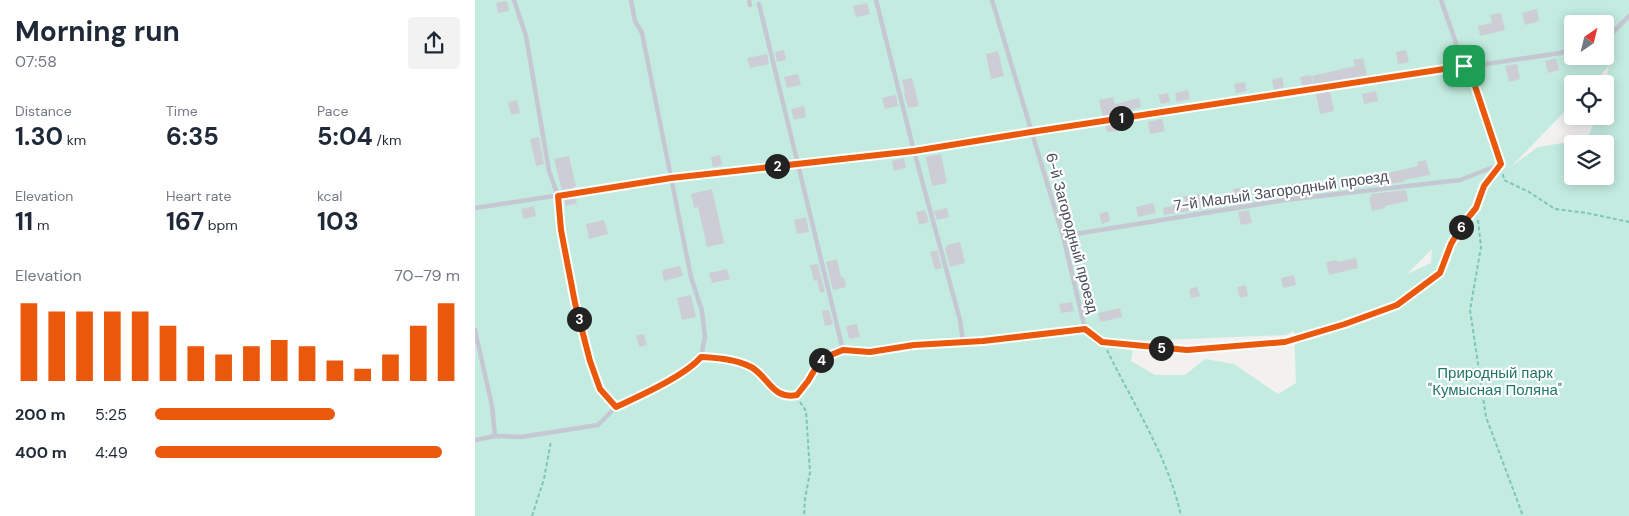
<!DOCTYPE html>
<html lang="en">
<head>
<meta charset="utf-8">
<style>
	body { margin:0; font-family:"DM Sans",sans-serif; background:#f2f2f3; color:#1f2937; height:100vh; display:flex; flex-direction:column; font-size:19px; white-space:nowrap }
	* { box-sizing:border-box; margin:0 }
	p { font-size:16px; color:#747a83 }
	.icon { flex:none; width:28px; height:28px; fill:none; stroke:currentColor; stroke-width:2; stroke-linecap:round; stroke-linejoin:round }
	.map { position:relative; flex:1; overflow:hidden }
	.details { display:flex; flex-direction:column; background:#fff; width:475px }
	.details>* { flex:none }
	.needle { width:32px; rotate:35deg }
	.controls { position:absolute; left:1089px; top:15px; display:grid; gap:10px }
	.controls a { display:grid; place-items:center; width:50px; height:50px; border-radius:5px; background:#fff; box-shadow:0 2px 12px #0003; font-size:25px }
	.pin { position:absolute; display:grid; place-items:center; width:42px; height:42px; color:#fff; margin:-21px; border-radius:10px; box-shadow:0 2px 8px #0006 }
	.km { position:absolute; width:25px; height:25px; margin:-12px; border-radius:50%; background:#222; color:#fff; font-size:14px; line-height:25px; text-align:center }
	.round { display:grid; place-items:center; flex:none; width:52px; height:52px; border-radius:5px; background:#f2f2f3 }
	.overview { display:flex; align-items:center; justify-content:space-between; height:85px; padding:0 15px }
	h1 { font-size:28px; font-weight:700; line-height:38px }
	.metrics { display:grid; grid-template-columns:repeat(3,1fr); gap:8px; height:85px; padding:5px 15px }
	.metrics div { display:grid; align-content:center }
	.metrics b { font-size:25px; font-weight:700 }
	.metrics small { font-size:14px; font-weight:400 }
	.metrics p { font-size:14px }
	.chart { height:140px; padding:10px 15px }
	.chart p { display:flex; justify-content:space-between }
	.chart svg { width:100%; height:90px; margin-top:5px; stroke:#ea580c; stroke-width:6 }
	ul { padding:0 15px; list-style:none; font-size:16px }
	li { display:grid; grid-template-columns:80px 60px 1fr; align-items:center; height:38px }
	li i { height:12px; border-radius:6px; background:#ea580c }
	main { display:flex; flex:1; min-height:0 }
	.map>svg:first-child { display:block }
</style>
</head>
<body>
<main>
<section class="details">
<div class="overview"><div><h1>Morning run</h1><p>07:58</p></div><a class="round"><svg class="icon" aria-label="share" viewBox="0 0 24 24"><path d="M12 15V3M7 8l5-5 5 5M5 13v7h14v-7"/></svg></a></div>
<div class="metrics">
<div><p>Distance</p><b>1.30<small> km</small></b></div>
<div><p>Time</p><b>6:35</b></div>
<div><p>Pace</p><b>5:04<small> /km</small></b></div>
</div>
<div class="metrics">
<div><p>Elevation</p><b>11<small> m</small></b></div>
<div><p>Heart rate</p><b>167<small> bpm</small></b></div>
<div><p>kcal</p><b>103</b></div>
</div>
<div class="chart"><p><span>Elevation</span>70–79 m</p>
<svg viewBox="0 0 160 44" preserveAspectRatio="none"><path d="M5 44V6M15 44V10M25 44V10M35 44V10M45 44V10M55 44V17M65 44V27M75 44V31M85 44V27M95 44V24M105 44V27M115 44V34M125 44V38M135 44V31M145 44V17M155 44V6"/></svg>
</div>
<ul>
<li><b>200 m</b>5:25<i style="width:59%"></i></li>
<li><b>400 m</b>4:49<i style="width:94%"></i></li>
</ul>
</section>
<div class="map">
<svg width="1154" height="516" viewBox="0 0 1154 516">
	<rect width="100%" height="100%" fill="#f2f1f0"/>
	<path fill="#c3ebdf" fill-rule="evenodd" d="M0,0H1154V516H0ZM1098,24H1130V56H1098ZM1134,66L1130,84V116H1122L1112,139L1063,147L1037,166L1097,104L1098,84H1117ZM1098,144H1130V176H1098ZM957,249L956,263L932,274ZM819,331L821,383L803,394L759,364L730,359L710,375H680L656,361L659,341L811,335Z"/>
	<g fill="#cdced5">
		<polygon points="32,1 34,11 23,13 21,3"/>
		<polygon points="392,3 395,14 381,17 378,6"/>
		<polygon points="1062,9 1064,21 1050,25 1047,13"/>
		<polygon points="1026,13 1030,30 1005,36 1003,26 1017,23 1015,15"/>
		<polygon points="309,50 311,60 302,62 300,52"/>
		<polygon points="931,50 934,62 923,64 921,52"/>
		<polygon points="523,51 529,76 516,79 511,54"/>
		<polygon points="292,54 294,64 275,68 272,58"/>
		<polygon points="888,58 892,75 839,86 837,76 880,66 878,60"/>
		<polygon points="1081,58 1084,70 1073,73 1070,61"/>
		<polygon points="1042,64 1045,79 1034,82 1030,66"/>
		<polygon points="323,74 326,85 312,88 309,77"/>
		<polygon points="982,74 985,86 974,88 971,76"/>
		<polygon points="836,75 838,84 827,87 825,77"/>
		<polygon points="807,77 809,87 799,90 797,80"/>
		<polygon points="437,78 444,106 433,108 429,94 430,93 427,80"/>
		<polygon points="770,82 772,91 761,93 759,84"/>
		<polygon points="713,90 715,99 702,102 700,93"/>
		<polygon points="855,91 859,111 845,114 841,94"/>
		<polygon points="901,91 903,101 889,104 887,94"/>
		<polygon points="693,93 695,102 686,104 683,95"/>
		<polygon points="421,95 423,106 410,109 407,98"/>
		<polygon points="638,97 640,104 664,98 666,107 648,112 648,114 628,117 624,100"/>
		<polygon points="42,100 45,113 36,115 33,102"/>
		<polygon points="329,106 331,117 319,120 316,109"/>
		<polygon points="687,119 690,131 675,134 673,122"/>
		<polygon points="650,122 652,130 632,132 630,125"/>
		<polygon points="64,137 69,164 61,166 55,139"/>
		<polygon points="466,154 472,183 457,186 451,157"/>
		<polygon points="245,155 247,165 238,167 236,157"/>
		<polygon points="94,156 101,186 98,187 99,189 87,191 79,159"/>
		<polygon points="429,158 431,168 419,171 417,161"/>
		<polygon points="951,160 955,175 929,180 929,182 894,186 892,178 943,166 942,162"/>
		<polygon points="829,182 831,192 818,195 816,184"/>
		<polygon points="769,187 772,202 761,204 758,189"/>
		<polygon points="237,189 249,243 232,247 223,207 219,208 216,194"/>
		<polygon points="931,190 933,201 910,206 910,208 897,211 894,198 896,197 896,194"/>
		<polygon points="724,194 726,209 689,215 688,208 710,203 709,196"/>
		<polygon points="100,197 102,203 91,206 89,198"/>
		<polygon points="678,203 681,213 663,217 661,207"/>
		<polygon points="59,206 61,216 49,219 46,209"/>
		<polygon points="472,208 474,217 462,220 459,211"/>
		<polygon points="450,210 454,222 444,225 441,212"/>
		<polygon points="774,210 777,223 766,225 763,212"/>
		<polygon points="633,211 635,221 627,224 624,214"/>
		<polygon points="331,217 334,232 322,234 319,220"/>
		<polygon points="129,220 133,234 114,239 111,224"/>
		<polygon points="485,242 490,263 475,267 470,248 472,247 472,245"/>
		<polygon points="462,250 467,268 460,270 455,252"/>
		<polygon points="881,258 883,268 854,275 851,262 862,260 862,262"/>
		<polygon points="362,259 366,277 369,277 371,287 358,290 351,262"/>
		<polygon points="343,264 350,292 345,293 342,280 339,281 335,265"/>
		<polygon points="205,266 208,276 189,281 187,270"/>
		<polygon points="252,269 255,279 237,283 234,273"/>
		<polygon points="819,275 821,285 808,288 806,278"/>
		<polygon points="771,285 773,296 765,298 762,287"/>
		<polygon points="722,287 725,296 716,298 714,289"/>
		<polygon points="216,295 221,317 207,320 202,298"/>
		<polygon points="597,302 599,311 586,313 584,304"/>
		<polygon points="645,308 647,317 625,322 623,313"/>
		<polygon points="354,310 358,324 350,326 347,311"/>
		<polygon points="382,324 385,337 374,339 371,326"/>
		<polygon points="169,334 172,345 164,347 161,335"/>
	</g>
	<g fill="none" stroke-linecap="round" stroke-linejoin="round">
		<g stroke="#7ec6b9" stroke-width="2" stroke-dasharray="4 2.5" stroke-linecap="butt">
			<polyline points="1028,174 1029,180 1054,192 1080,209 1112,213 1154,222"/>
			<polyline points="1003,220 1006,247 995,310 1011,417 1048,516"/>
			<path d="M632,350C658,404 693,456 706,516"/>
			<polyline points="325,402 331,411 335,472 330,499 329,516"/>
			<polyline points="57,516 69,479 76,441"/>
		</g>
		<g stroke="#c5c8d3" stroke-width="4.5">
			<polyline points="39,0 51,36 74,171 83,196 86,230 100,303 115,361 125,389 141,407"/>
			<polyline points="274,0 275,5"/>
			<polyline points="401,0 439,151 485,320 488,342"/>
			<polyline points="517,0 588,236 610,329"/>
			<polyline points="966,0 989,66 999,80 1026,164"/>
			<polyline points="284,4 368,350"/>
			<polyline points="1130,36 1139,31 1154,16"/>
			<polyline points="0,208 196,178 439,151 556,132 1085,53 1098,49"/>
			<polyline points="588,236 810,200 985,180 1024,165"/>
			<polyline points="610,329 627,342 712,350 810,342 870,324 922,305 965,273 976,243 988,224 1001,208 1009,186 1026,164"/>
			<polyline points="0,330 17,406 20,436"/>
			<path d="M226,357C242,358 261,359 276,367C293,376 298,400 321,395L333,381L346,359L368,350L395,352L439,345L508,341L610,329"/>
			<polyline points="0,440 20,436 46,437 123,425 141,407 167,395 219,366 226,357 230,337 227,311 216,277 167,33 160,21 156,0"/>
		</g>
	</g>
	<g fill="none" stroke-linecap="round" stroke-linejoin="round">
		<g stroke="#fff" stroke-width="10">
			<path id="route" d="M989,66L998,80L1026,164L1009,186L1001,208L988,224L976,244L965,273L922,305L870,324L810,342L712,350L627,342L610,329L508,341L439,345L395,352L368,350L346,359L333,381L322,395C297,400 293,376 276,367C261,359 242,358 226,357C210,376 164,396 141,407L125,389L115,361L100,303L86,230L83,196L196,178L439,151L556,132Z"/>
		</g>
		<use href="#route" stroke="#ea580c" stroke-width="6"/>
	</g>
	<g text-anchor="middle" stroke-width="4.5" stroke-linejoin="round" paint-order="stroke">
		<g font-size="15" fill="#494d5c" stroke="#fff">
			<text transform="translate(806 191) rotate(-8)" y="5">7-й Малый Загородный проезд</text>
			<text transform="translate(597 233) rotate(75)" y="5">6-й Загородный проезд</text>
		</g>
		<g font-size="15" fill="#207767" stroke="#fff">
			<text x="1020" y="378">Природный парк<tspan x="1020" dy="17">"Кумысная Поляна"</tspan></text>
		</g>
	</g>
</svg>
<div class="controls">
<a><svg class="needle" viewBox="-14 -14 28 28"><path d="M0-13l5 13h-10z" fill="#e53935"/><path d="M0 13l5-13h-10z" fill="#747a83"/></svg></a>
<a><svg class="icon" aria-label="locate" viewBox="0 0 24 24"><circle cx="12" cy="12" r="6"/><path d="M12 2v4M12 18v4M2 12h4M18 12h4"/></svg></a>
<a><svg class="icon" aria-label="layers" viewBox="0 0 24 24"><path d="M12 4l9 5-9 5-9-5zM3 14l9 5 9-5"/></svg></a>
</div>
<div class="pin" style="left:989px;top:66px;background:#1e9e55"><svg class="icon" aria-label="arrive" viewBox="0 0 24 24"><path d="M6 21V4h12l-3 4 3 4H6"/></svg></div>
<b class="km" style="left:646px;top:118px">1</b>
<b class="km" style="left:302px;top:166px">2</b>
<b class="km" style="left:104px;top:319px">3</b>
<b class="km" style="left:346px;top:360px">4</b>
<b class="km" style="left:686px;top:348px">5</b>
<b class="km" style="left:986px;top:227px">6</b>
</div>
</main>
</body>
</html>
